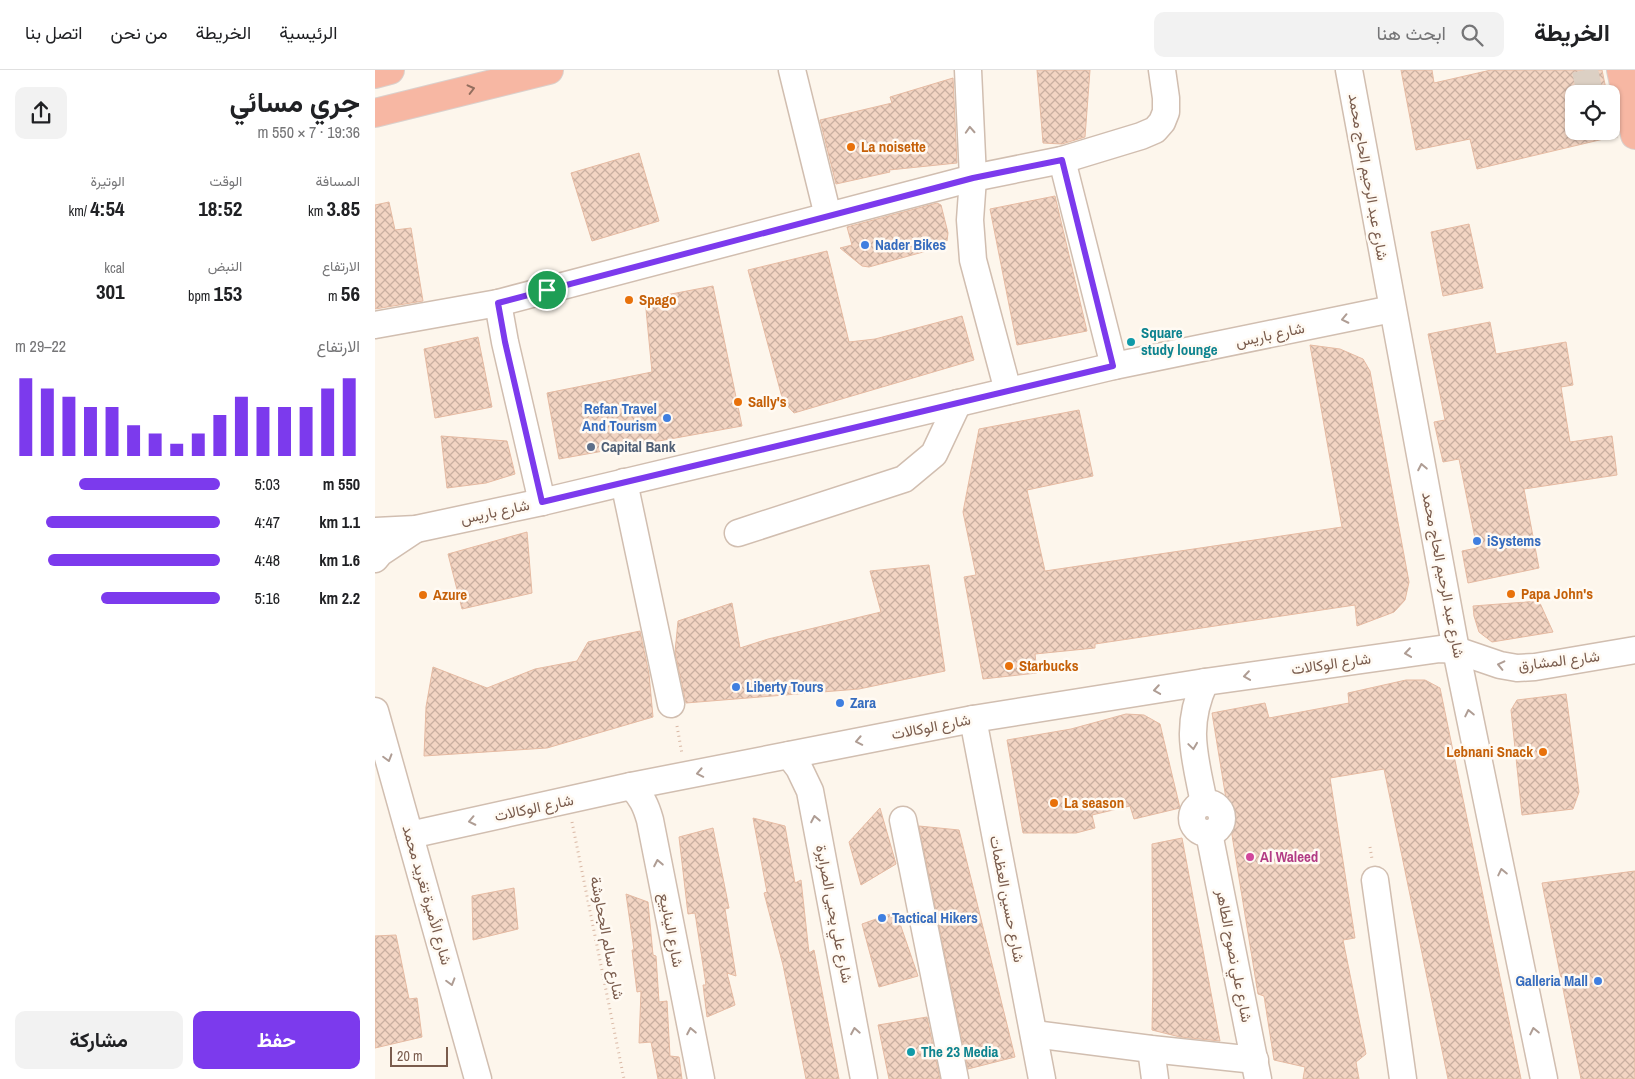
<!DOCTYPE html>
<html lang="ar">
<head>
<meta charset="utf-8">
<style>
	body { margin:0; font-family:"Archivo Narrow",Vazirmatn,sans-serif; background:#f2f2f2; color:#202124; direction:rtl; height:100vh; display:flex; flex-direction:column; font-size:19px; white-space:nowrap }
	* { box-sizing:border-box; margin:0 }
	p { font-size:16px; color:#757577 }
	.icon { flex:none; width:28px; height:28px; fill:none; stroke:currentColor; stroke-width:2; stroke-linecap:round; stroke-linejoin:round }
	.map { position:relative; flex:1; overflow:hidden; direction:ltr }
	.panel { display:flex; flex-direction:column; background:#fff; width:375px }
	.panel>* { flex:none }
	.fabs { position:absolute; left:1190px; top:15px; display:grid; gap:10px }
	.fabs a { display:grid; place-items:center; width:55px; height:55px; border-radius:10px; background:#fff; box-shadow:0 1px 4px #0004; font-size:25px }
	.scale { position:absolute; left:15px; bottom:12px; width:58px; box-sizing:border-box; padding-left:5px; border:2px solid #7a5c4d; border-top:0; font-size:14px; line-height:18px; white-space:nowrap; color:#7a5c4d; -webkit-text-stroke:4px #fffaf3; paint-order:stroke }
	.pin { position:absolute; display:grid; place-items:center; width:42px; height:42px; color:#fff; margin:-21px; border:2px solid #fff; border-radius:50%; box-shadow:0 1px 5px #0007 }
	.round { display:grid; place-items:center; flex:none; width:52px; height:52px; border-radius:10px; background:#f2f2f2 }
	.overview { display:flex; align-items:center; justify-content:space-between; height:85px; padding:0 15px }
	h1 { font-size:28px; font-weight:700; line-height:38px }
	.metrics { display:grid; grid-template-columns:repeat(3,1fr); gap:8px; height:85px; padding:5px 15px }
	.metrics div { display:grid; align-content:center }
	.metrics b { font-size:21px; font-weight:700 }
	.metrics small { font-size:14px; font-weight:400 }
	.metrics p { font-size:14px }
	.chart { height:140px; padding:10px 15px }
	.chart p { display:flex; justify-content:space-between }
	.chart svg { width:100%; height:90px; margin-top:5px; stroke:#7c3aed; stroke-width:6 }
	.cta { display:flex; gap:10px; margin-top:auto; padding:10px 15px }
	.cta a { flex:1; height:58px; border-radius:10px; background:#7c3aed; color:#fff; font-size:20px; font-weight:700; line-height:58px; text-align:center }
	.cta a+a { background:#f2f2f2; color:#202124 }
	ul { padding:0 15px; list-style:none; font-size:16px }
	li { display:grid; grid-template-columns:80px 60px 1fr; align-items:center; height:38px }
	li i { height:12px; border-radius:6px; background:#7c3aed }
	header { display:flex; align-items:center; gap:30px; box-sizing:border-box; height:70px; padding:0 25px; background:#fff; border-bottom:1px solid #e0e0e0 }
	header strong { font-size:24px }
	nav { display:flex; gap:28px; margin-inline-start:auto; font-size:18px }
	.search { width:350px; height:45px; background:#f2f2f2; display:flex; align-items:center; gap:12px; box-sizing:border-box; padding:0 18px; border-radius:10px; color:#757577; font-size:19px }
	main { display:flex; flex:1; min-height:0 }
	.map>svg:first-child { display:block }
</style>
</head>
<body>
<header>
<strong>الخريطة</strong>
<div class="search"><svg class="icon" aria-label="search" viewBox="0 0 24 24"><circle cx="10" cy="10" r="6"/><path d="M15 15l6 6"/></svg>ابحث هنا</div>
<nav><a>الرئيسية</a><a>الخريطة</a><a>من نحن</a><a>اتصل بنا</a></nav>
</header>
<main>
<div class="map">
<svg width="1260" height="1009" viewBox="0 0 1260 1009">
	<defs>
		<pattern id="building-cross-hatch" width="8" height="8" patternUnits="userSpaceOnUse" patternTransform="scale(1.25)"><rect width="8" height="8" fill="#f3d5c3"/><path d="M0 0l8 8M0 8l8-8" fill="none" stroke="#cab0a1"/></pattern>
	</defs>
	<rect width="100%" height="100%" fill="#fdf6ec"/>
	<g fill="url(#building-cross-hatch)" stroke="#e6bba3">
		<polygon points="662,0 715,0 710,67 687,74 668,73"/>
		<polygon points="1026,0 1057,0 1059,13 1116,0 1227,0 1232,24 1199,24 1199,61 1236,61 1237,67 1102,99 1095,69 1041,80"/>
		<polygon points="578,8 582,93 514,100 515,102 461,114 445,50 517,33 515,27"/>
		<polygon points="264,83 284,151 217,171 196,103"/>
		<polygon points="680,126 712,261 642,275 615,139"/>
		<polygon points="14,132 20,160 36,158 48,231 0,239 0,135"/>
		<polygon points="562,133 566,135 573,163 572,171 566,177 494,197 487,196 465,178 477,175 472,157"/>
		<polygon points="1094,154 1108,218 1068,226 1056,162"/>
		<polygon points="452,181 474,272 500,269 587,246 599,290 419,343 408,331 373,200"/>
		<polygon points="338,216 367,356 184,389 172,323 277,302 270,229"/>
		<polygon points="1115,252 1121,284 1191,272 1198,315 1186,317 1195,372 1237,366 1242,405 1149,419 1164,498 1093,513 1087,481 1102,478 1084,389 1068,392 1059,352 1070,350 1053,264"/>
		<polygon points="103,267 117,337 60,348 49,279"/>
		<polygon points="935,275 965,279 988,289 995,301 1034,512 1030,530 1019,542 982,556 980,535 720,574 720,578 660,584 662,603 608,609 589,507 601,505 588,442 604,359 704,340 718,406 652,420 670,501 967,457"/>
		<polygon points="66,366 132,371 140,404 111,413 72,418"/>
		<polygon points="152,462 157,523 87,539 73,484"/>
		<polygon points="554,495 570,601 484,619 311,633 300,582 303,551 357,533 365,578 393,569 506,542 495,501"/>
		<polygon points="1164,531 1178,562 1117,572 1104,562 1099,546 1098,536"/>
		<polygon points="265,561 274,604 278,647 172,678 49,686 51,637 58,597 112,618 160,599 202,591 213,572"/>
		<polygon points="1031,610 1050,610 1065,618 1146,1009 1073,1009 1009,699 955,708 980,868 968,870 991,984 981,992 984,1009 928,1009 930,997 899,990 889,926 883,924 837,643 890,633 894,648 974,633 973,623"/>
		<polygon points="1191,624 1204,722 1198,739 1147,745 1136,640 1142,630"/>
		<polygon points="751,644 769,645 785,654 805,738 759,749 755,736 717,745 720,758 701,763 648,763 632,670 696,659"/>
		<polygon points="505,738 521,794 486,815 474,772"/>
		<polygon points="378,748 410,756 420,813 426,810 434,883 439,880 464,1009 431,1009 408,895 389,823 392,822"/>
		<polygon points="544,756 584,760 640,987 593,999"/>
		<polygon points="338,758 354,838 350,839 361,906 352,903 360,935 332,947 328,915 331,915 320,843 313,844 304,767"/>
		<polygon points="807,768 845,971 805,967 777,960 778,906 777,774"/>
		<polygon points="1260,801 1260,1009 1206,1009 1167,813"/>
		<polygon points="139,818 143,859 98,870 97,826"/>
		<polygon points="251,824 273,832 278,885 281,886 284,932 292,931 295,986 304,987 307,1009 283,1009 276,972 264,973 266,921 262,922 257,880 259,880"/>
		<polygon points="521,842 543,906 504,917 487,854"/>
		<polygon points="21,865 34,929 42,928 47,967 0,978 0,866"/>
		<polygon points="552,947 565,1009 514,1009 503,955"/>
	</g>
	<g fill="none" stroke-linecap="round" stroke-linejoin="round">
		<g stroke="#dcd0c4" stroke-width="26" stroke-dasharray="26 13" stroke-linecap="butt">
			<polyline points="1210,0 1215,24"/>
			<polyline points="1236,56 1239,55"/>
		</g>
		<g stroke="#d1beb0" stroke-width="29">
			<g id="minor">
				<polyline points="417,0 453,146"/>
				<polyline points="593,0 598,108 595,150 598,190 633,321"/>
				<polyline points="974,0 1081,580 1169,1009"/>
				<polyline points="687,90 739,296"/>
				<polyline points="123,233 130,272 167,432"/>
				<polyline points="0,255 123,233 598,108 687,90 766,66 780,60 787,52 791,42 791,28 787,0"/>
				<polyline points="249,412 296,634"/>
				<polyline points="0,461 41,459 167,432 739,296 1017,239"/>
				<polyline points="363,463 529,409 559,384 583,333"/>
				<polyline points="0,489 5,483 41,459"/>
				<polyline points="0,641 103,1009"/>
				<polyline points="598,649 667,1009"/>
				<polyline points="414,685 424,698 435,721 489,1009"/>
				<path d="M256,716C267,727 271,736 275,750L326,1009"/>
				<circle cx="832" cy="748" r="15"/>
				<path d="M829,733C820,687 809,657 830,612"/>
				<polyline points="528,750 580,1009"/>
				<polyline points="834,763 883,1009"/>
				<polyline points="35,765 256,716 598,649 830,612 1065,579 1081,580 1125,595 1142,598 1160,597 1260,580"/>
				<polyline points="1000,810 1028,1009"/>
				<polyline points="659,964 776,979 880,990"/>
				<polyline points="776,979 780,1009"/>
			</g>
		</g>
		<g stroke="#dad1cd" stroke-width="30">
			<g id="highway">
				<polyline points="1246,0 1260,65"/>
				<polyline points="0,4 15,0"/>
				<polyline points="0,43 174,0"/>
			</g>
		</g>
		<g stroke="#d9b8a5" stroke-width="3" stroke-dasharray="1 4" stroke-linecap="butt">
			<polyline points="302,656 307,684"/>
			<polyline points="197,752 249,1009"/>
			<polyline points="995,777 997,789"/>
		</g>
		<use href="#minor" stroke="#fff" stroke-width="26"/>
		<use href="#highway" stroke="#f7b7a3" stroke-width="28"/>
	</g>
	<defs><path id="oneway-chevron" d="M-2-3.5L2.5 0L-2 3.5" fill="none" stroke-width="1.6" stroke-linecap="round" stroke-linejoin="round" transform="scale(1.25)"/></defs>
	<use stroke="#936e5e" href="#oneway-chevron" transform="translate(96 19) rotate(-14)"/>
	<g stroke="#af9d94">
		<use href="#oneway-chevron" transform="translate(595 60) rotate(-93)"/>
		<use href="#oneway-chevron" transform="translate(970 249) rotate(168)"/>
		<use href="#oneway-chevron" transform="translate(1047 397) rotate(-101)"/>
		<use href="#oneway-chevron" transform="translate(1033 583) rotate(172)"/>
		<use href="#oneway-chevron" transform="translate(1126 595) rotate(-167)"/>
		<use href="#oneway-chevron" transform="translate(872 606) rotate(172)"/>
		<use href="#oneway-chevron" transform="translate(782 620) rotate(171)"/>
		<use href="#oneway-chevron" transform="translate(1094 643) rotate(-102)"/>
		<use href="#oneway-chevron" transform="translate(484 671) rotate(169)"/>
		<use href="#oneway-chevron" transform="translate(818 676) rotate(82)"/>
		<use href="#oneway-chevron" transform="translate(13 688) rotate(74)"/>
		<use href="#oneway-chevron" transform="translate(325 703) rotate(169)"/>
		<use href="#oneway-chevron" transform="translate(440 749) rotate(-101)"/>
		<use href="#oneway-chevron" transform="translate(97 751) rotate(168)"/>
		<use href="#oneway-chevron" transform="translate(283 793) rotate(-101)"/>
		<use href="#oneway-chevron" transform="translate(1127 802) rotate(-102)"/>
		<use href="#oneway-chevron" transform="translate(76 912) rotate(74)"/>
		<use href="#oneway-chevron" transform="translate(316 961) rotate(-101)"/>
		<use href="#oneway-chevron" transform="translate(480 961) rotate(-100)"/>
		<use href="#oneway-chevron" transform="translate(1159 961) rotate(-102)"/>
	</g>
	<g fill="none" stroke-linecap="round" stroke-linejoin="round">
		<g stroke="#fff" stroke-width="10">
			<polygon id="route" points="687,90 738,296 167,432 130,272 123,233 598,108"/>
		</g>
		<use href="#route" stroke="#7c3aed" stroke-width="6"/>
	</g>
	<g fill="#e8710a" stroke="#fffaf3" stroke-width="2">
		<circle cx="476" cy="77" r="5"/>
		<circle cx="254" cy="230" r="5"/>
		<circle cx="363" cy="332" r="5"/>
		<circle cx="1136" cy="524" r="5"/>
		<circle cx="48" cy="525" r="5"/>
		<circle cx="634" cy="596" r="5"/>
		<circle cx="1168" cy="682" r="5"/>
		<circle cx="679" cy="733" r="5"/>
	</g>
	<g fill="#3f7fe0" stroke="#fffaf3" stroke-width="2">
		<circle cx="490" cy="175" r="5"/>
		<circle cx="292" cy="348" r="5"/>
		<circle cx="1102" cy="471" r="5"/>
		<circle cx="361" cy="617" r="5"/>
		<circle cx="465" cy="633" r="5"/>
		<circle cx="507" cy="848" r="5"/>
		<circle cx="1223" cy="911" r="5"/>
	</g>
	<g fill="#0f9aa8" stroke="#fffaf3" stroke-width="2">
		<circle cx="756" cy="272" r="5"/>
		<circle cx="536" cy="982" r="5"/>
	</g>
	<circle fill="#5c6f8a" stroke="#fffaf3" stroke-width="2" cx="216" cy="377" r="5"/>
	<circle fill="#d1479c" stroke="#fffaf3" stroke-width="2" cx="875" cy="787" r="5"/>
	<g text-anchor="middle" stroke-width="5" stroke-linejoin="round" paint-order="stroke">
		<g font-size="15" font-weight="bold" fill="#c56008" stroke="#fffaf3" text-anchor="start">
			<text x="486" y="82">La noisette</text>
			<text x="264" y="235">Spago</text>
			<text x="373" y="337">Sally's</text>
			<text x="1146" y="529">Papa John's</text>
			<text x="58" y="530">Azure</text>
			<text x="644" y="601">Starbucks</text>
			<text x="1158" y="687" text-anchor="end">Lebnani Snack</text>
			<text x="689" y="738">La season</text>
		</g>
		<g font-size="15" fill="#7a5c4d" stroke="#fffaf3">
			<text transform="translate(993 107) rotate(80)" y="5">شارع عبد الرحيم الحاج محمد</text>
			<text transform="translate(895 265) rotate(-12)" y="5">شارع باريس</text>
			<text transform="translate(120 442) rotate(-12)" y="5">شارع باريس</text>
			<text transform="translate(1068 505) rotate(79)" y="5">شارع عبد الرحيم الحاج محمد</text>
			<text transform="translate(1184 591) rotate(-7)" y="5">شارع المشارق</text>
			<text transform="translate(956 594) rotate(-8)" y="5">شارع الوكالات</text>
			<text transform="translate(556 657) rotate(-11)" y="5">شارع الوكالات</text>
			<text transform="translate(159 738) rotate(-12)" y="5">شارع الوكالات</text>
			<text transform="translate(52 825) rotate(74)" y="5">شارع الأميرة تغريد محمد</text>
			<text transform="translate(632 829) rotate(79)" y="5">شارع حسين العظمات</text>
			<text transform="translate(459 844) rotate(79)" y="5">شارع علي يحيى الصرايرة</text>
			<text transform="translate(296 860) rotate(79)" y="5">شارع الينابيع</text>
			<text transform="translate(232 868) rotate(79)" y="5">شارع سالم الجحاوشة</text>
			<text transform="translate(859 886) rotate(79)" y="5">شارع علي نصوح الطاهر</text>
		</g>
		<g font-size="15" font-weight="bold" fill="#366cbe" stroke="#fffaf3" text-anchor="start">
			<text x="500" y="180">Nader Bikes</text>
			<text x="282" y="344" text-anchor="end">Refan Travel<tspan x="282" dy="17">And Tourism</tspan></text>
			<text x="1112" y="476">iSystems</text>
			<text x="371" y="622">Liberty Tours</text>
			<text x="475" y="638">Zara</text>
			<text x="517" y="853">Tactical Hikers</text>
			<text x="1213" y="916" text-anchor="end">Galleria Mall</text>
		</g>
		<g font-size="15" font-weight="bold" fill="#0d838f" stroke="#fffaf3" text-anchor="start">
			<text x="766" y="268">Square<tspan x="766" dy="17">study lounge</tspan></text>
			<text x="546" y="987">The 23 Media</text>
		</g>
		<g font-size="15" font-weight="bold" fill="#4e5e75" stroke="#fffaf3" text-anchor="start">
			<text x="226" y="382">Capital Bank</text>
		</g>
		<g font-size="15" font-weight="bold" fill="#b23c85" stroke="#fffaf3" text-anchor="start">
			<text x="885" y="792">Al Waleed</text>
		</g>
	</g>
</svg>
<div class="fabs">
<a><svg class="icon" aria-label="locate" viewBox="0 0 24 24"><circle cx="12" cy="12" r="6"/><path d="M12 2v4M12 18v4M2 12h4M18 12h4"/></svg></a>
</div>
<div class="scale">20 m</div>
<div class="pin" style="left:172px;top:220px;background:#1e9e55"><svg class="icon" aria-label="arrive" viewBox="0 0 24 24"><path d="M6 21V4h12l-3 4 3 4H6"/></svg></div>
</div>
<section class="panel">
<div class="overview"><div><h1>جري مسائي</h1><p>19:36 · 7 × 550 m</p></div><a class="round"><svg class="icon" aria-label="share" viewBox="0 0 24 24"><path d="M12 15V3M7 8l5-5 5 5M5 13v7h14v-7"/></svg></a></div>
<div class="metrics">
<div><p>المسافة</p><b>3.85<small> km</small></b></div>
<div><p>الوقت</p><b>18:52</b></div>
<div><p>الوتيرة</p><b>4:54<small> /km</small></b></div>
</div>
<div class="metrics">
<div><p>الارتفاع</p><b>56<small> m</small></b></div>
<div><p>النبض</p><b>153<small> bpm</small></b></div>
<div><p>kcal</p><b>301</b></div>
</div>
<div class="chart"><p><span>الارتفاع</span>22–29 m</p>
<svg viewBox="0 0 160 44" preserveAspectRatio="none"><path d="M5 44V6M15 44V11M25 44V15M35 44V20M45 44V20M55 44V29M65 44V33M75 44V38M85 44V33M95 44V24M105 44V15M115 44V20M125 44V20M135 44V20M145 44V11M155 44V6"/></svg>
</div>
<ul>
<li><b>550 m</b>5:03<i style="width:69%"></i></li>
<li><b>1.1 km</b>4:47<i style="width:85%"></i></li>
<li><b>1.6 km</b>4:48<i style="width:84%"></i></li>
<li><b>2.2 km</b>5:16<i style="width:58%"></i></li>
</ul>
<div class="cta"><a>حفظ</a><a>مشاركة</a></div>
</section>
</main>
</body>
</html>
